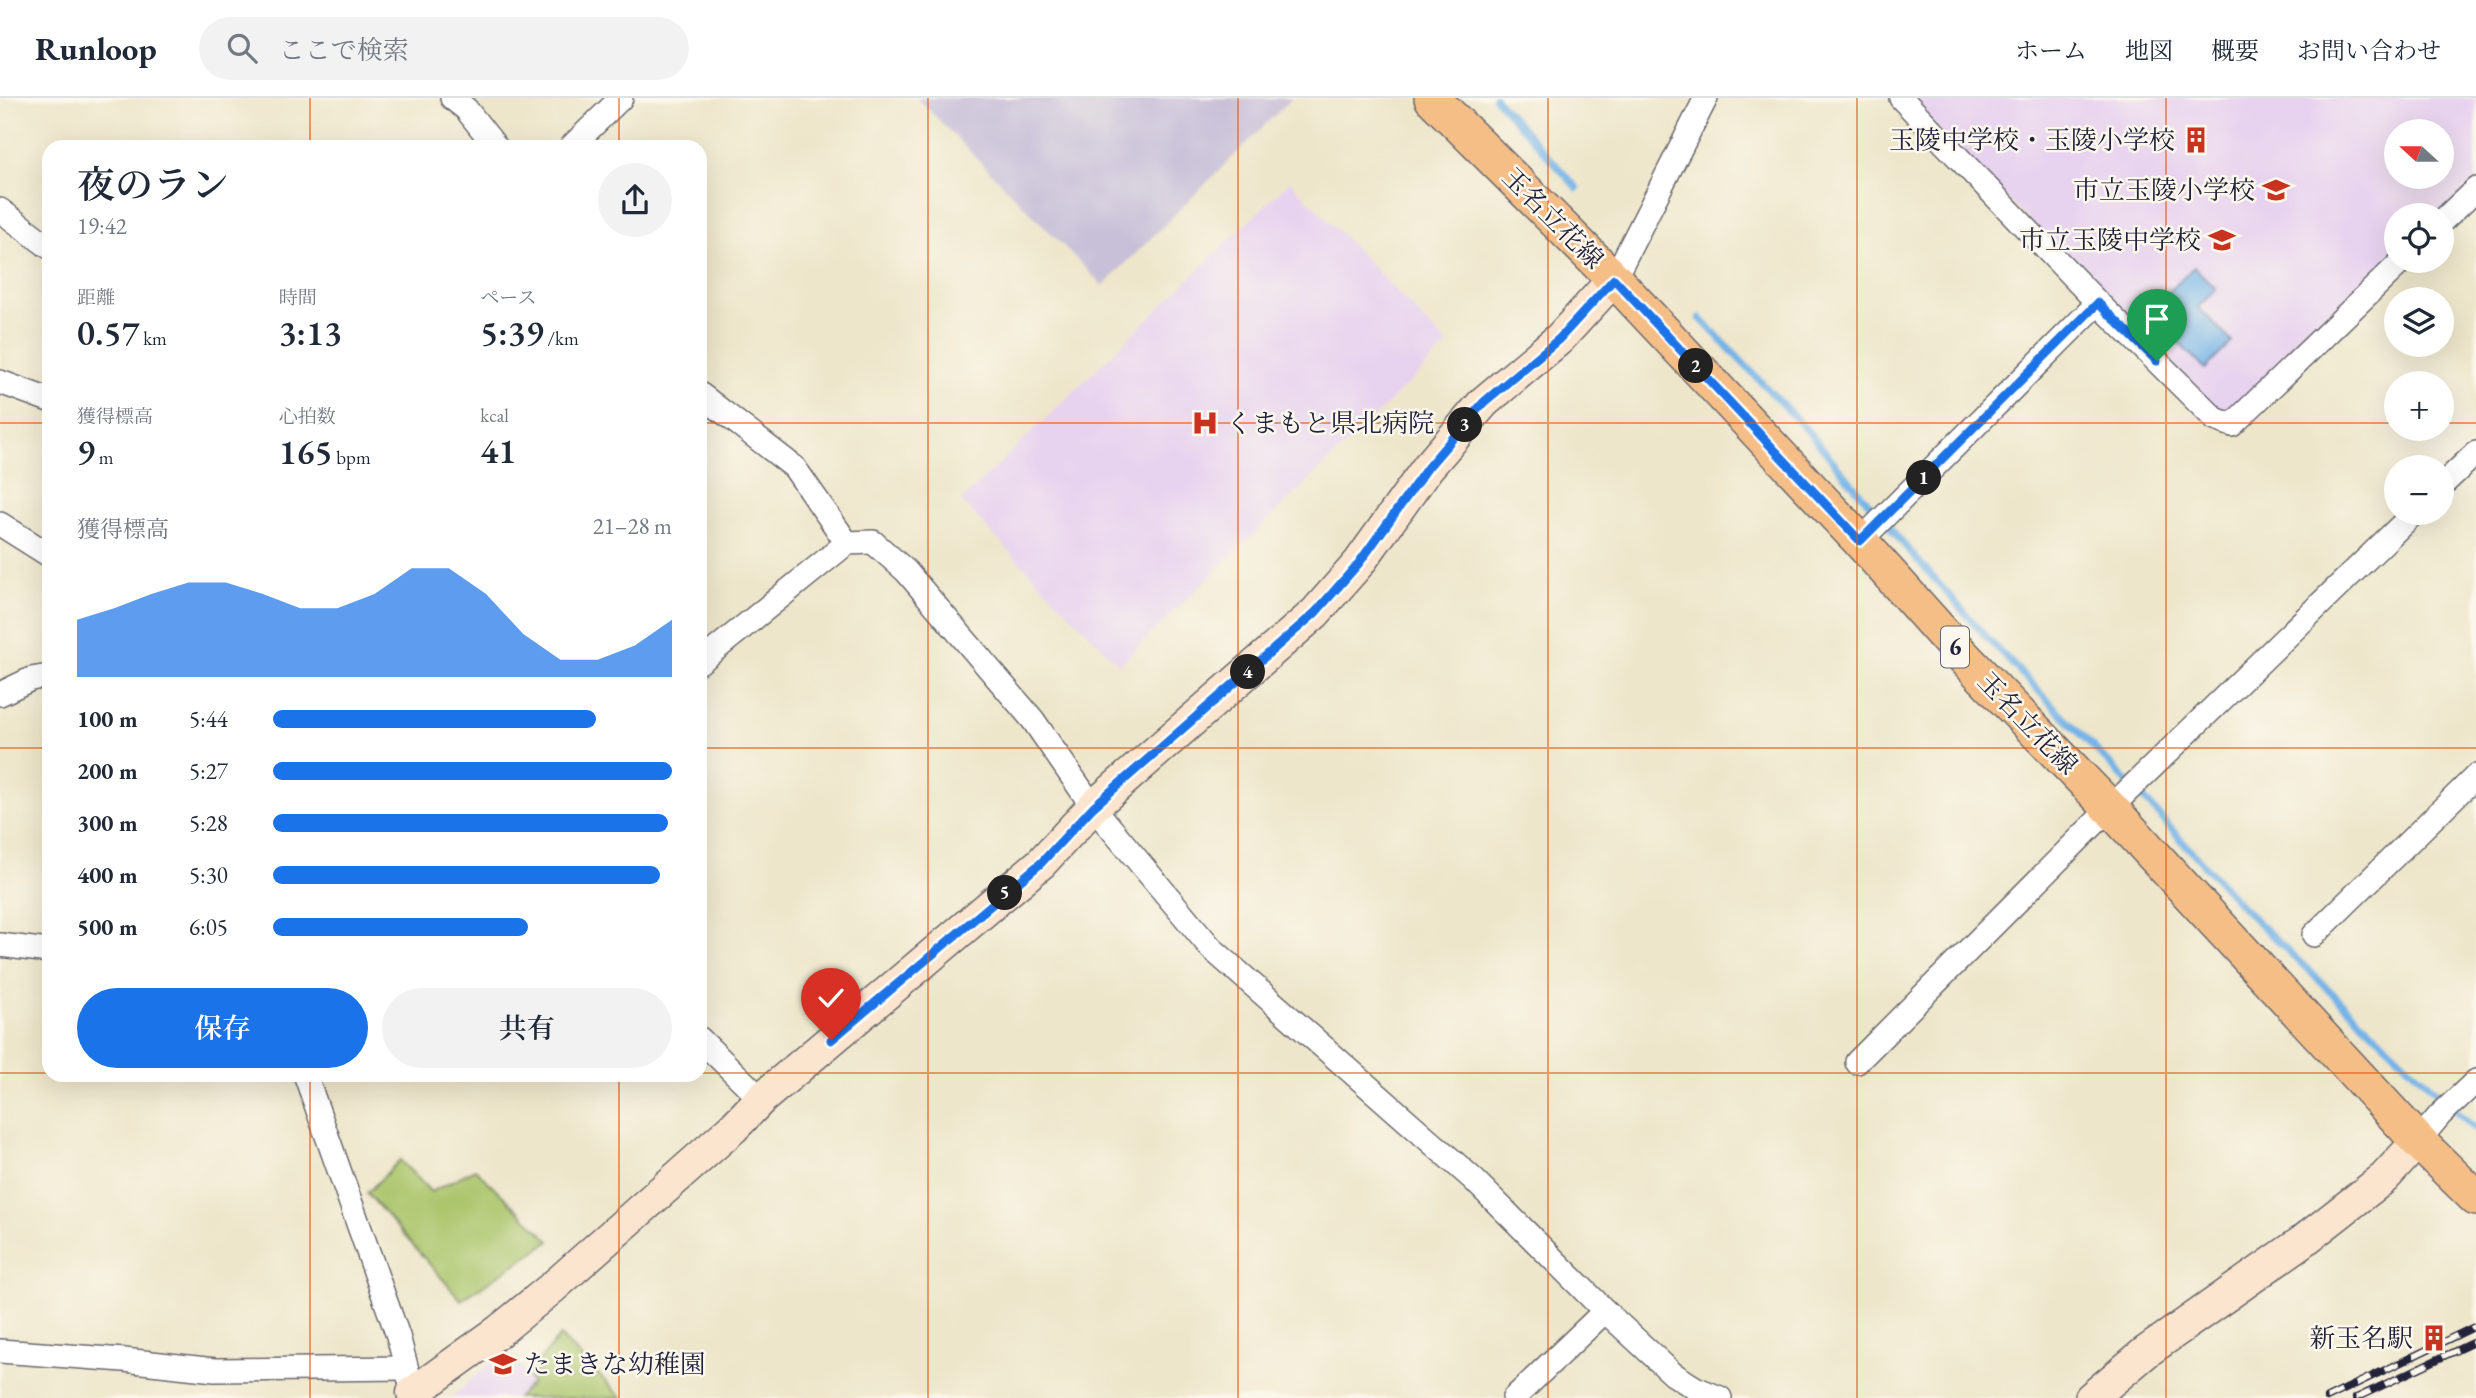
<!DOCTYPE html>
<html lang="ja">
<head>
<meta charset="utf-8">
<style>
	body { margin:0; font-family:"EB Garamond","Noto Serif JP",serif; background:#f2f2f3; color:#1f2937; height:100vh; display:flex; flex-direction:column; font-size:26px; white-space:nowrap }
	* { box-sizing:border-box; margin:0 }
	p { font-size:23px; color:#747a83 }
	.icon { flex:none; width:38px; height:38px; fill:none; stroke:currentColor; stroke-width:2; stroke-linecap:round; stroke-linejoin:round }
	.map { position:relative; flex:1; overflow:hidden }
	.sheet { position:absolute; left:42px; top:42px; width:665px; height:942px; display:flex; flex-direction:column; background:#fff; border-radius:21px; box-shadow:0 7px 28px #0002 }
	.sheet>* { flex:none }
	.needle { width:46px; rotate:291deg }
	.buttons { position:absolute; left:2384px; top:21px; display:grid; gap:14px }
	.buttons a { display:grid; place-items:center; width:70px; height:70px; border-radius:50%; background:#fff; box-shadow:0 7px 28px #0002; font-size:35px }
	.pin { position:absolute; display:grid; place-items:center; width:60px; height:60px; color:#fff; margin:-72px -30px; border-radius:50% 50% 50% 0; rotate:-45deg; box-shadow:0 0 7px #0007 }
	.pin .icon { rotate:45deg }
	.km { position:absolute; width:35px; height:35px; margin:-18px; border-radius:50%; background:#222; color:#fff; font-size:19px; line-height:35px; text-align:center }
	.round { display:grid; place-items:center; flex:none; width:74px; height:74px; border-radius:37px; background:#f2f2f3 }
	.overview { display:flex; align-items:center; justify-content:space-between; height:119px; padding:0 35px }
	h1 { font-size:38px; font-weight:600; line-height:52px }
	.figures { display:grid; grid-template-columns:repeat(3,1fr); gap:10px; height:119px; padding:7px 35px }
	.figures div { display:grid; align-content:center }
	.figures b { font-size:35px; font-weight:600 }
	.figures small { font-size:19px; font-weight:400 }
	.figures p { font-size:19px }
	.chart { height:196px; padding:14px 35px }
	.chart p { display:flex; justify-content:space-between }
	.chart svg { width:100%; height:126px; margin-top:7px; fill:#1a73e8; opacity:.7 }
	.action { display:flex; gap:14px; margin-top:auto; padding:14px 35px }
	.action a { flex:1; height:80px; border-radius:42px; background:#1a73e8; color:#fff; font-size:28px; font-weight:600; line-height:80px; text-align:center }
	.action a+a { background:#f2f2f3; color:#1f2937 }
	ul { padding:0 35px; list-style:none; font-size:23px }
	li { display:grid; grid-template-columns:112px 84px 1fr; align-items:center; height:52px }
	li i { height:18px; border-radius:9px; background:#1a73e8 }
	header { display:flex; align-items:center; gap:42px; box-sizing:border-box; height:98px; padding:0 35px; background:#fff; border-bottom:2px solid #e0e1e3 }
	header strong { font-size:33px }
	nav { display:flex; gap:38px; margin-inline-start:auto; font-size:24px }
	.search { width:490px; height:63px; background:#f2f2f3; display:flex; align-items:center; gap:18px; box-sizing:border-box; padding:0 24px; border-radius:38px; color:#747a83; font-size:26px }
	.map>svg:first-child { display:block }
</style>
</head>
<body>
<header>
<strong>Runloop</strong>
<div class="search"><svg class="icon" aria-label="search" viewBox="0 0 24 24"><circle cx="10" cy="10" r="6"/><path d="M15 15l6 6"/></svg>ここで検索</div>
<nav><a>ホーム</a><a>地図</a><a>概要</a><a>お問い合わせ</a></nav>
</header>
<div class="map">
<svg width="2476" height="1300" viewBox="0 0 2476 1300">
	<rect width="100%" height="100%" fill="#fbf7ec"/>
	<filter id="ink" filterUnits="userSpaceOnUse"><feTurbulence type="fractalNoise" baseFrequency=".0143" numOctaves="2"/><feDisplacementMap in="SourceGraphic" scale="14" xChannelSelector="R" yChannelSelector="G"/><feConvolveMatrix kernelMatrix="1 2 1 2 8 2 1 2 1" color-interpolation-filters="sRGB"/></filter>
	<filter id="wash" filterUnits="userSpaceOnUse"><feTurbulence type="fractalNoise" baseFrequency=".00686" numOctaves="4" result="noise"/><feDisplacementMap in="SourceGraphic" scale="28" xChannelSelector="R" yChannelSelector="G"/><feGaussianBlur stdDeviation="1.57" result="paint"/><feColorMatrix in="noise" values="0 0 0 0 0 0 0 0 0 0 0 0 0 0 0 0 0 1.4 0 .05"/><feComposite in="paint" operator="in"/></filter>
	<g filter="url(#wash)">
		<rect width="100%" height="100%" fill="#eee6ca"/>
		<g fill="#e7d2ef" fill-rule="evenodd">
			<path d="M1908,0H2476V89L2441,117H2396V163L2232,317L2217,313ZM2396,33H2441V79H2396Z"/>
			<polygon points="1290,83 1448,247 1119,567 961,403"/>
			<polygon points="506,1251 533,1284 517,1300 451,1300"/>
		</g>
		<polygon fill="#c8bfd8" points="917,0 1292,0 1103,188"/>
		<g fill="#aac56b" stroke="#667453" stroke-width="2">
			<polygon points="400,1062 431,1094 475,1071 550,1143 461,1202 367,1095"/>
			<polygon points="560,1238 622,1300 517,1300 532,1285 529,1280 540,1271 539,1263"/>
		</g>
		<polygon fill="#74b3e7" stroke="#4b6a91" stroke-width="2" points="2194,169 2216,191 2198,209 2232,244 2205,271 2148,214"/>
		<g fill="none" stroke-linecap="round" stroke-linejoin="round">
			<g stroke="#74b3e7" stroke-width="7">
				<polyline points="1495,0 1577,90"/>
				<polyline points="1700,220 1806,331 1905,448 1990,543 2143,700 2244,811 2476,1032"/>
			</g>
		</g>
	</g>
	<g filter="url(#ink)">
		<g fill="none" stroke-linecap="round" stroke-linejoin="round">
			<g stroke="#69676d" stroke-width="26">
				<g id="street">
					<polyline points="452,0 466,11 496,49"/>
					<polyline points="1901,0 2098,205 2215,321 2232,327 2402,163"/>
					<polyline points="571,49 621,0"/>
					<polyline points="0,112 49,149"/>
					<polyline points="2441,124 2476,91"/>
					<polyline points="1614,181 1706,0"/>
					<polyline points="0,284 49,302"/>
					<polyline points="700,296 794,369 847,445"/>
					<polyline points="2441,388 2476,355"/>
					<polyline points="0,426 49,457"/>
					<polyline points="1860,443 2098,205"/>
					<polyline points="700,564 847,445 873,444 906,473 1033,622 1093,709 1211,850 1473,1081 1605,1213 1673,1276 1695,1290 1720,1300"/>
					<polyline points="0,596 31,581 49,578"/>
					<polyline points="2314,837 2476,678"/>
					<polyline points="0,847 49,853"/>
					<polyline points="700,941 761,1001"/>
					<polyline points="1857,964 2110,710 2414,415"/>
					<polyline points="305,976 398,1238 410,1283"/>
					<polyline points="2418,1043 2440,1017 2476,983"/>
					<polyline points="0,1253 124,1262 215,1272 406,1270"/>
					<polyline points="1514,1300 1605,1213"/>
				</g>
			</g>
			<g stroke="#69676d" stroke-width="35">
				<g id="secondary">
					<polyline points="413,1295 499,1233 553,1189 733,1030 761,1001 1041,765 1093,709 1315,515 1359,465 1428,369 1484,304 1559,241 1614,181"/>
					<polyline points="2091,1300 2146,1254 2302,1144 2384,1080 2418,1043"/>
				</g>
			</g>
			<g stroke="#69676d" stroke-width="38">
				<polyline id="primary" points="1432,0 1614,181 1860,443 1961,556 2110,710 2418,1043 2476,1100"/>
			</g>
			<use href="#street" stroke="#fff" stroke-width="23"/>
			<use href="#secondary" stroke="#fbe5cf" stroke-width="32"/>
			<use href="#primary" stroke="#f6be87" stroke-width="35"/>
			<g stroke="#22223b" stroke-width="8">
				<g id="rail">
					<polyline points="2327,1300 2476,1228"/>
					<polyline points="2356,1300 2476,1243"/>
				</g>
			</g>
			<use href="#rail" stroke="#fbf7ec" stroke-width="5" stroke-dasharray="16" stroke-linecap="butt"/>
		</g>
	</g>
	<g fill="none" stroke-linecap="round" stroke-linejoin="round" filter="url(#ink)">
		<g stroke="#fff" stroke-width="14">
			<polyline id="route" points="831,942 1041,765 1093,709 1315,515 1359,465 1428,369 1484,304 1559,241 1614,181 1860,443 2098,205 2157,263"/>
		</g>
		<use href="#route" stroke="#1a73e8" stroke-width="9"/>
	</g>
	<path fill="none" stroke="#de560e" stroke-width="2" stroke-opacity="0.55" d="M310,0V49M619,0V49M928,0V1300M1238,0V1300M1548,0V1300M1857,0V1300M2166,0V1300M0,325H49M700,325H2396M2441,325H2476M0,650H49M700,650H2476M0,975H49M700,975H2476M310,976V1300M619,976V1300"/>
	<defs>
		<g id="building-bare" transform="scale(2.1)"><path d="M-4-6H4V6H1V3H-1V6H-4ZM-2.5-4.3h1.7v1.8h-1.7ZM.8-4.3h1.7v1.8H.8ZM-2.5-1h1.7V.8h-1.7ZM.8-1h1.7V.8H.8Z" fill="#c8321e" stroke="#fbf7ec" stroke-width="2.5" paint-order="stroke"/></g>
		<g id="school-bare" transform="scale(2.1)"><path d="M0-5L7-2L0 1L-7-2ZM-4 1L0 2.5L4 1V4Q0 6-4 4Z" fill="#c8321e" stroke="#fbf7ec" stroke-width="2.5" paint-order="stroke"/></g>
		<g id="hospital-bare" transform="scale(2.1)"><path d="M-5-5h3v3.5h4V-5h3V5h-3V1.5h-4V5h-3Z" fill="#c8321e" stroke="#fbf7ec" stroke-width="2.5" paint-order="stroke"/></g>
	</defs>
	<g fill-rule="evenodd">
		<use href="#building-bare" x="2196" y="42"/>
		<use href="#school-bare" x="2276" y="92"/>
		<use href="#school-bare" x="2222" y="142"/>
		<use href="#hospital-bare" x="1205" y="325"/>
		<use href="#building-bare" x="2434" y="1240"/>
		<use href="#school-bare" x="503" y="1266"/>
	</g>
	<g text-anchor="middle" stroke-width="5" stroke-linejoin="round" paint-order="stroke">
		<rect fill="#fbf7ec" stroke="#636270" stroke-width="2" x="1941" y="528.5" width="28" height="41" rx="5"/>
		<g font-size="24" font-weight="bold" fill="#22223b">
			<text x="1955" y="557">6</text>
		</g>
		<g font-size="26" fill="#22223b" stroke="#fbf7ec" text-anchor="end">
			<text x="2175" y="51">玉陵中学校・玉陵小学校</text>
			<text x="2255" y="101">市立玉陵小学校</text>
			<text x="2201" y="151">市立玉陵中学校</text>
			<text x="1226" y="334" text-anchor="start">くまもと県北病院</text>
			<text x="2413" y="1249">新玉名駅</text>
			<text x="524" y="1275" text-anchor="start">たまきな幼稚園</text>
		</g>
		<g font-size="26" fill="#22223b" stroke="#fbf7ec">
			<text transform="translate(1553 120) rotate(45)" y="9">玉名立花線</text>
			<text transform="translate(2028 625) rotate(46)" y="9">玉名立花線</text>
		</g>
	</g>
</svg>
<div class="buttons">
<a><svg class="needle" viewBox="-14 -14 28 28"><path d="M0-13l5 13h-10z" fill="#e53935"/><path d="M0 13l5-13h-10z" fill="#747a83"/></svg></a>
<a><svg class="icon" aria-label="locate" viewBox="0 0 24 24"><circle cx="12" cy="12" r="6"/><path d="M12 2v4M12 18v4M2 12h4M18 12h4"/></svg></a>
<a><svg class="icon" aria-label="layers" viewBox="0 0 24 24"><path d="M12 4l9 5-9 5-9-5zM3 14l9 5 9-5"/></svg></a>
<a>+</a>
<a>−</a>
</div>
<div class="pin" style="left:2157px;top:263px;background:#1e9e55"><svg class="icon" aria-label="arrive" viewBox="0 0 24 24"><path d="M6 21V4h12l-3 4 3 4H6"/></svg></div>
<div class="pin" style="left:831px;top:942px;background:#d93025"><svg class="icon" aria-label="check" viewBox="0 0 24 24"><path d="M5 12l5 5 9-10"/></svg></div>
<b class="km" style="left:1924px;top:380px">1</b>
<b class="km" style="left:1696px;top:268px">2</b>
<b class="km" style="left:1465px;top:327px">3</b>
<b class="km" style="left:1248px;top:574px">4</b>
<b class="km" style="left:1005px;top:795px">5</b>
<section class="sheet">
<div class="overview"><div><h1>夜のラン</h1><p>19:42</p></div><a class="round"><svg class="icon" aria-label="share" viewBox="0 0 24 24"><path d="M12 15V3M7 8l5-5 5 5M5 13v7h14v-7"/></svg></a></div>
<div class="figures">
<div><p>距離</p><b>0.57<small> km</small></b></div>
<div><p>時間</p><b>3:13</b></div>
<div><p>ペース</p><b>5:39<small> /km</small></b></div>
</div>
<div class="figures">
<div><p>獲得標高</p><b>9<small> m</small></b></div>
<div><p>心拍数</p><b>165<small> bpm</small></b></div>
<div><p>kcal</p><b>41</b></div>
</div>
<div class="chart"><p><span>獲得標高</span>21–28 m</p>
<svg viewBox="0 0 160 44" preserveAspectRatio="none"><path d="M0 44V24L10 20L20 15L30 11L40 11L50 15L60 20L70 20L80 15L90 6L100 6L110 15L120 29L130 38L140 38L150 33L160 24V44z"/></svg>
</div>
<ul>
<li><b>100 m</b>5:44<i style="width:81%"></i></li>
<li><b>200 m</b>5:27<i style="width:100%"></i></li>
<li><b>300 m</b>5:28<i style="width:99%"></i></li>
<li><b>400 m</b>5:30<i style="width:97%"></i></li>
<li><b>500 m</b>6:05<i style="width:64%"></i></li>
</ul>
<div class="action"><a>保存</a><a>共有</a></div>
</section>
</div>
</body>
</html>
